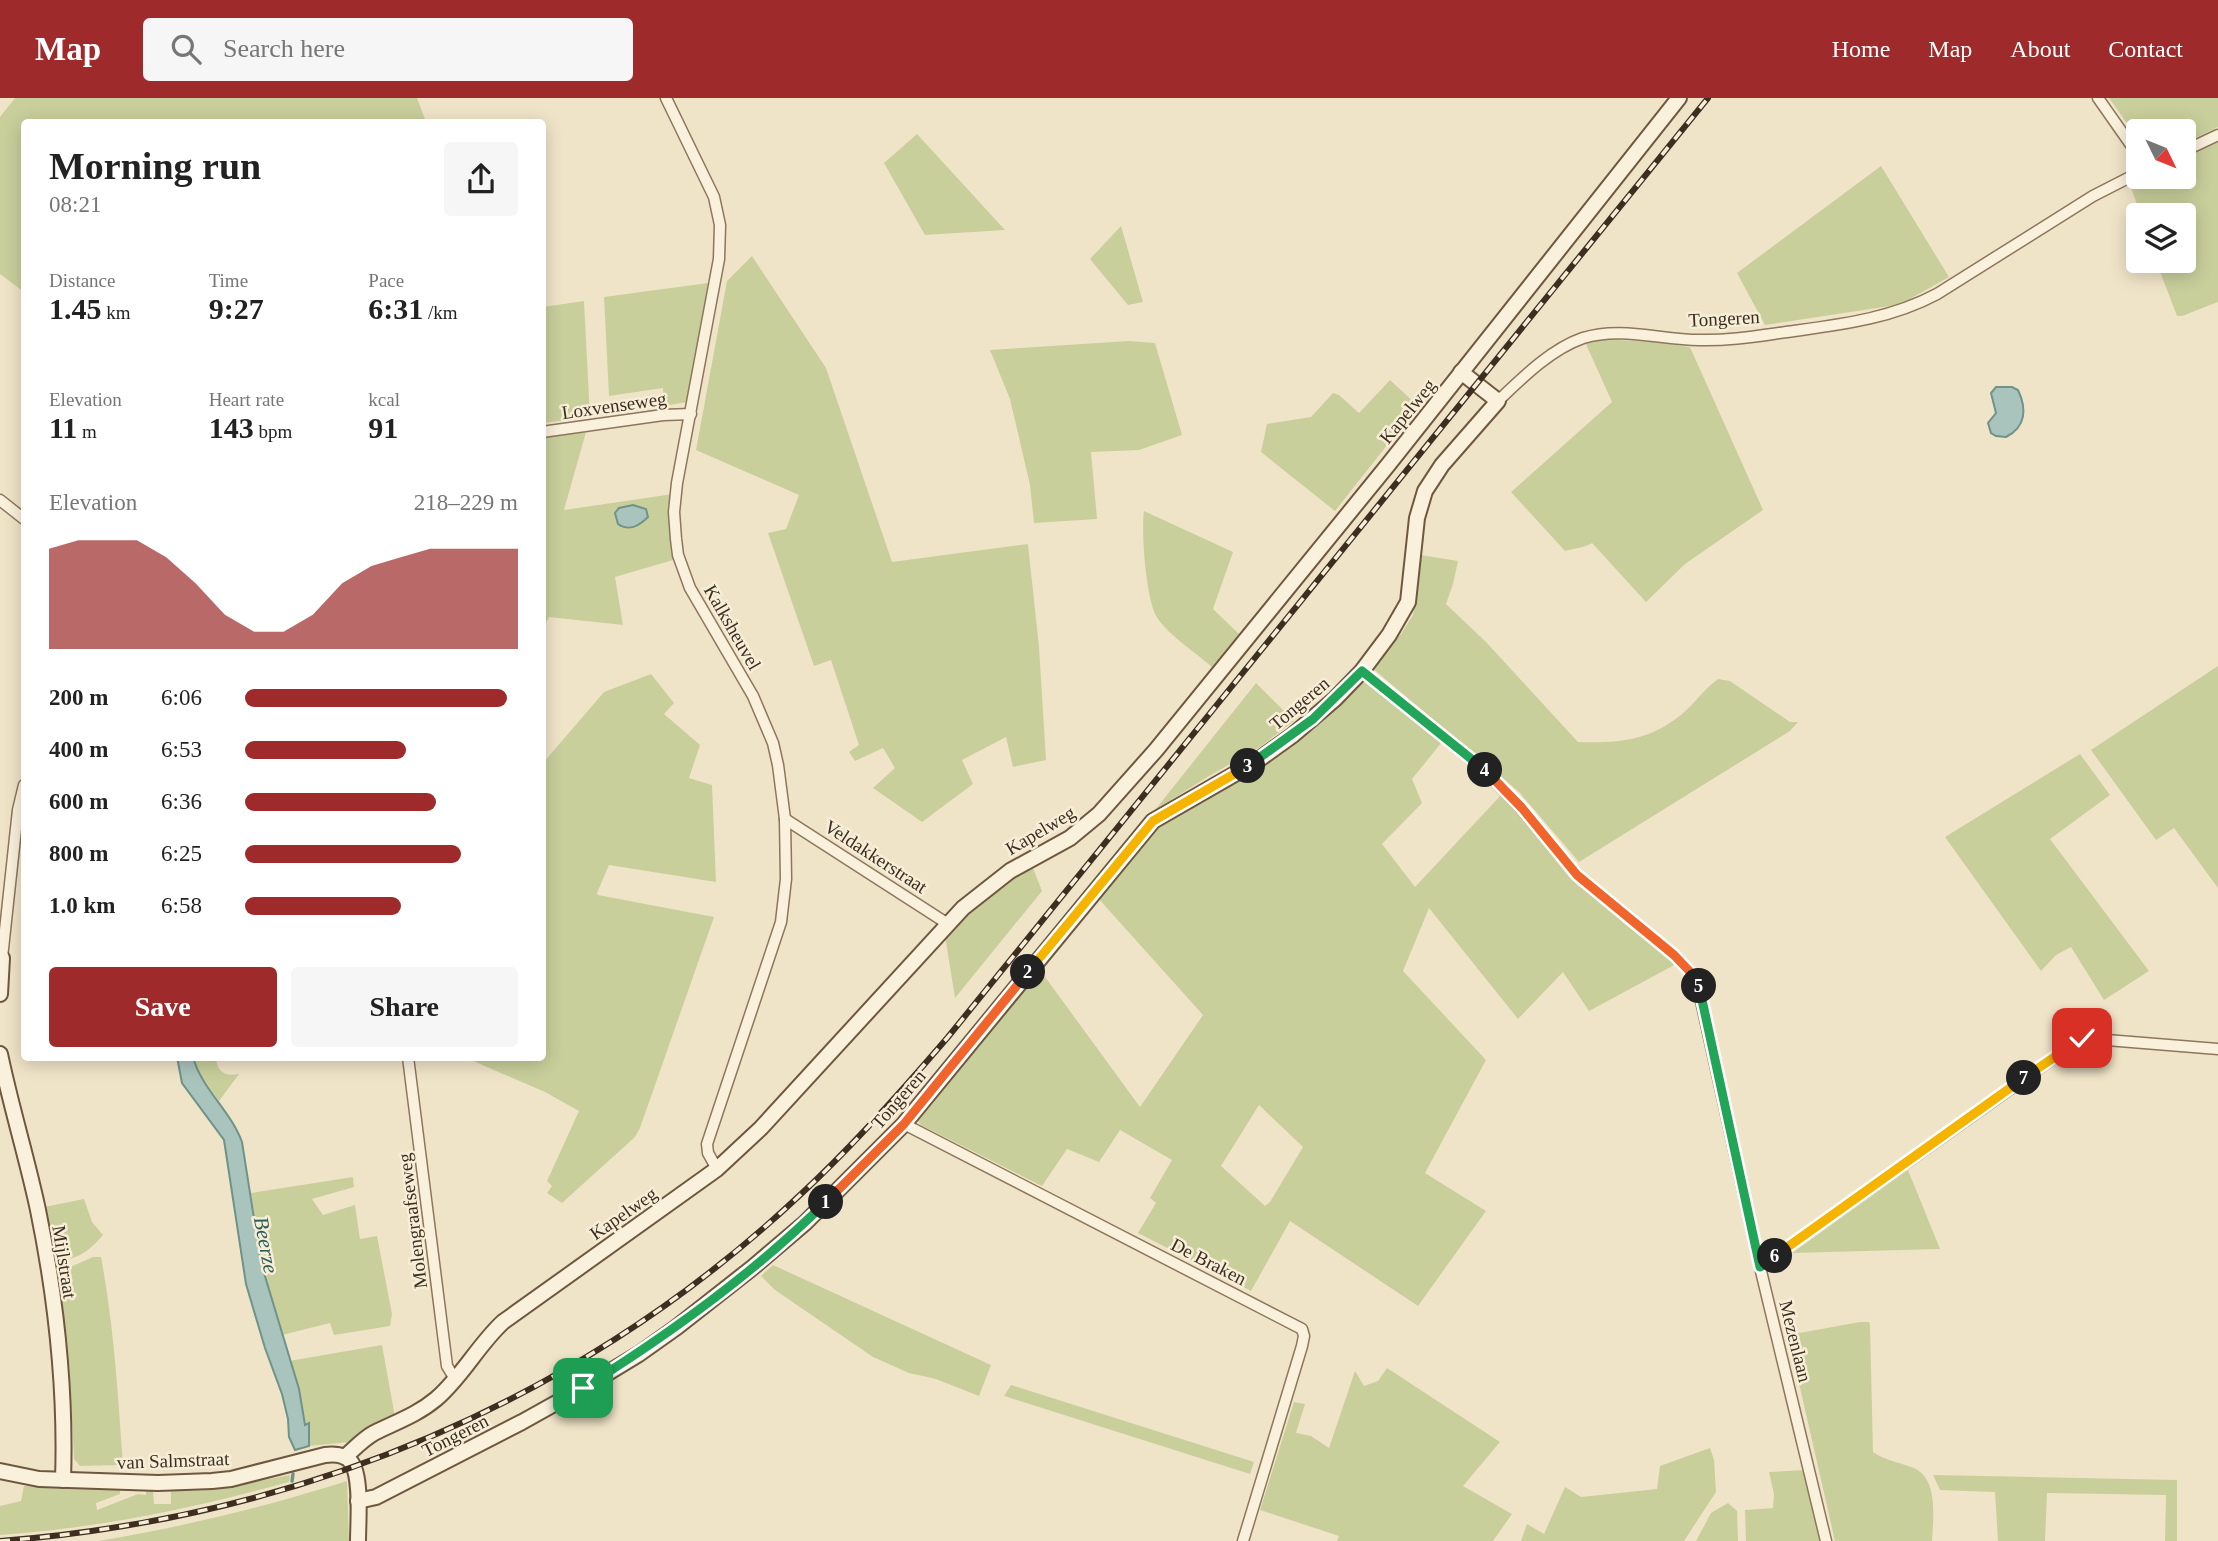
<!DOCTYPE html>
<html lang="en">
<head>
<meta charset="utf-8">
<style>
	body { margin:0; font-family:Georgia,serif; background:#f6f6f6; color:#222; height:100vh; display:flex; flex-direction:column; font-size:26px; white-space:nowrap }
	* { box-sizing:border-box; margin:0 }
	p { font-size:23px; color:#767676 }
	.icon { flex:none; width:38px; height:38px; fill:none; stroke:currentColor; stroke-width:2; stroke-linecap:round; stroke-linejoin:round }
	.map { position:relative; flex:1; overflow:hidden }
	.side { position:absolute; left:21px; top:21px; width:525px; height:942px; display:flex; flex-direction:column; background:#fff; border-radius:7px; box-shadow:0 4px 18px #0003 }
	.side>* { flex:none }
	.needle { width:46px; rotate:133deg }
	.buttons { position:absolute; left:2126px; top:21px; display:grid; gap:14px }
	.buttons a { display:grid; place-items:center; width:70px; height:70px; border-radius:7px; background:#fff; box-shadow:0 4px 18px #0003; font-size:35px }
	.pin { position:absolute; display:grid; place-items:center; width:60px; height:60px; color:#fff; margin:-30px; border-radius:14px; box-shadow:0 4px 10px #0006 }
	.km { position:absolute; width:35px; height:35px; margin:-18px; border-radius:50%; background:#222; color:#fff; font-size:19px; line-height:35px; text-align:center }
	.round { display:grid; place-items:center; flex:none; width:74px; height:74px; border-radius:7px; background:#f6f6f6 }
	.head { display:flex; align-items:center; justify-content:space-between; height:119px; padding:0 28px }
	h1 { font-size:38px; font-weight:800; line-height:52px }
	.stats { display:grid; grid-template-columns:repeat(3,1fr); gap:10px; height:119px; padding:7px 28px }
	.stats div { display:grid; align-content:center }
	.stats b { font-size:30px; font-weight:800 }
	.stats small { font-size:19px; font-weight:400 }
	.stats p { font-size:19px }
	.chart { height:196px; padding:14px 28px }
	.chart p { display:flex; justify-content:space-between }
	.chart svg { width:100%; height:126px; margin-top:7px; fill:#9e2a2b; opacity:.7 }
	.action { display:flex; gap:14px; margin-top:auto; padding:14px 28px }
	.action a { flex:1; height:80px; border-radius:7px; background:#9e2a2b; color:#fff; font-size:28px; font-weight:800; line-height:80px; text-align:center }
	.action a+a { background:#f6f6f6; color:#222 }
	ul { padding:0 28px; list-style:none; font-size:23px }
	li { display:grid; grid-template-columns:112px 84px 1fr; align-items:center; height:52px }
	li i { height:18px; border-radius:9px; background:#9e2a2b }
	header { display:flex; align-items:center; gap:42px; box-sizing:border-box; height:98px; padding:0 35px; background:#9e2a2b; color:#fff }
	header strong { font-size:33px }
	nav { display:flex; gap:38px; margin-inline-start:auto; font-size:24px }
	.search { width:490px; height:63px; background:#f6f6f6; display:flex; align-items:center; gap:18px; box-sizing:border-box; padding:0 24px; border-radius:7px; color:#767676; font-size:26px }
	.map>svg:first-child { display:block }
</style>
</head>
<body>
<header>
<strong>Map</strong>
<div class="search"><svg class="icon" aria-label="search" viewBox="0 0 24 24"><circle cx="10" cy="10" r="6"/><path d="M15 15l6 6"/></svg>Search here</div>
<nav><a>Home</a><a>Map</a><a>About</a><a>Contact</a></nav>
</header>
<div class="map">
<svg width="2218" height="1443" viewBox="0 0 2218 1443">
	<rect width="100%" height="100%" fill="#f0e4c8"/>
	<g fill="#c9cf9b" fill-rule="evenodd">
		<polygon points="15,0 417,0 426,24 24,24 24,194 0,176 0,19"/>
		<polygon points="2109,0 2218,0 2218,29 2184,45 2184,33 2138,33 2138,41"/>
		<polygon points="917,36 1005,132 925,137 884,65"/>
		<polygon points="2218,44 2218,204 2182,218 2177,218 2156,163 2184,163 2184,117 2141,117 2130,87 2146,79 2184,79 2184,60"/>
		<polygon points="1881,68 1949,179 1906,203 1890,208 1765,227 1737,175"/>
		<polygon points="1121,128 1143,204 1128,207 1090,161"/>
		<polygon points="752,158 826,270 892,464 1028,446 1039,549 1046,662 1013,669 1006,639 962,662 973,686 922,724 873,690 895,670 883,650 855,663 849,654 859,647 831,562 814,568 768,435 786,431 799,397 696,352 727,183"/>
		<polygon points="708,185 687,304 664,308 663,290 609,298 604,199"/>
		<polygon points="584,203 590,319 543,325 543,209"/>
		<path d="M1600,241L1655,244L1690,249L1763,412L1685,466L1646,504L1592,445C1584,450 1575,450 1565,453L1511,394L1612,304L1585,244Z"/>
		<polygon points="1129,243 1155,245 1182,337 1139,352 1091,354 1097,421 1034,425 1030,387 1010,301 990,252"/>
		<polygon points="1390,282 1418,308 1335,413 1261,354 1267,326 1311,319 1333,295 1339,297 1359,315"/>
		<polygon points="586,334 564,412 673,396 671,448 673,462 615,479 623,527 549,519 543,531 543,340"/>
		<path d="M1144,413L1233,454L1213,511L1239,536L1212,569C1195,554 1172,540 1158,521C1146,505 1141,434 1144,413Z"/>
		<path d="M1421,457L1458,463L1453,486L1446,506L1486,544L1578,644C1620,645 1649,643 1682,616C1695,605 1705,590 1718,581L1730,583L1790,624H1798L1790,633L1579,764L1519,694L1371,569L1401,536L1413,517Z"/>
		<polygon points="2218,568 2218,790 2174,730 2156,742 2091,652"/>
		<polygon points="651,576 674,605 664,616 700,647 689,680 712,687 716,784 609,767 597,795 598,797 714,819 640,1030 635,1039 562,1105 547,1095 552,1088 547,1083 579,1013 545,994 464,959 542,959 543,665 604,594"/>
		<path d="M1362,581L1367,583L1442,644L1412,681L1422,705L1382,746L1415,789L1503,695L1592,796L1627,828L1678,865L1589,913L1563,874L1518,921L1429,810L1403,873L1486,962L1425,1075L1486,1113L1418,1208L1290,1123L1251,1193L1138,1135L1156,1105L1150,1100L1172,1062L1120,1032L1099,1064L1067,1051L1042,1088L921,1027L918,1023L1040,872L1140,1009L1203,917L1098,800L1163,720L1192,703ZM1259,1007L1303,1049L1270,1104L1265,1108L1221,1068Z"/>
		<polygon points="1256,585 1294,623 1260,649 1209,678 1155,712"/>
		<polygon points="2080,656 2110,697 2050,741 2149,873 2104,902 2071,849 2056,857 2041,873 1945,739"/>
		<polygon points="1031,765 1042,793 955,900 945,838 973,809"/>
		<path d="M193,959H216C217,974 225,979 239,976L219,1003L197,972Z"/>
		<polygon points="1908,1072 1940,1151 1792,1155"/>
		<polygon points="353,1079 354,1089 312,1101 323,1117 355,1107 360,1141 377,1138 392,1216 390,1228 334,1237 330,1225 282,1237 259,1157 251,1095"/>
		<path d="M84,1101L92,1124L103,1137C91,1151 72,1169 53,1156L44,1109Z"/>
		<path d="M93,1159H101C114,1228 118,1297 123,1367L80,1368L74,1361L70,1277L59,1174Z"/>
		<polygon points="773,1167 991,1267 979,1298 936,1281 909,1275 873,1259 775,1192 761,1178"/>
		<path d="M1860,1224H1869L1870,1227L1873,1354C1884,1362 1901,1365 1914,1370C1939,1381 1933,1422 1932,1443H1835L1788,1237Z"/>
		<polygon points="382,1247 395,1319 370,1331 350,1344 309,1348 309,1326 305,1327 299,1291 289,1263"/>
		<polygon points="1387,1270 1500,1344 1463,1388 1512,1416 1493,1443 1337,1443 1339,1438 1260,1412 1294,1304 1305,1306 1296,1335 1311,1338 1329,1350 1355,1273 1364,1288 1378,1283"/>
		<polygon points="1011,1287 1254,1364 1250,1376 1004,1298"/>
		<polygon points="1710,1350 1714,1362 1716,1394 1684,1443 1521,1443 1527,1426 1544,1436 1565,1389 1581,1399 1657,1391 1660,1368"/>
		<polygon points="1805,1372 1822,1443 1746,1443 1745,1412 1773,1410 1774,1396 1769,1374"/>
		<path d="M290,1377L289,1384L285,1385C190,1411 98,1430 0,1437V1408L21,1403L24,1388L120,1392V1396L96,1405L97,1412L138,1396L146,1397V1393H153L154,1406H171V1393L213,1392Z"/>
		<polygon points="1933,1377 2177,1382 2177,1443 2165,1443 2166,1397 2047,1395 2045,1443 1998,1443 1995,1394 1940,1392"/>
		<path d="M347,1383L349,1443H98C183,1429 265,1409 347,1383Z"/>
		<polygon points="1728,1405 1737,1413 1738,1443 1696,1443 1711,1415"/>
	</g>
	<g fill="#a9c4bc" stroke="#6f938a" stroke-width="2">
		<path d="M1996,289H2012L2018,292C2027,311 2026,329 2006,339L1996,338L1991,335L1988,325L1996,315L1991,295Z"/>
		<path d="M633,407L646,411L648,419C639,428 629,434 618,426L615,415L619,410Z"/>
		<path d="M177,959H193C201,990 231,1013 242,1044L261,1165L299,1291L305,1327L309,1325V1348L295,1352L289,1339L288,1321L282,1296L265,1250L246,1186L224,1042L182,985Z"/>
	</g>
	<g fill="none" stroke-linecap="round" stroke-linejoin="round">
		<polyline stroke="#6f938a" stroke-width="3.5" points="292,1383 293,1376"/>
		<g stroke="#8d765c" stroke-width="13">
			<g id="street">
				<polyline points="666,0 714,99 720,127 719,161 677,385 674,414 676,441 678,457 690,490 753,598 773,645 778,667 785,721 786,781 781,824 707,1046 708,1055 717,1071"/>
				<polyline points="2098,0 2138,57"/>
				<polyline points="2184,53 2218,37"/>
				<path d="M1498,303C1522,280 1551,251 1583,240C1621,228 1661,242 1699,242C1731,243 1763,237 1794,233C1845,226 1892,220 1937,196L2093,98L2138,75"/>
				<polyline points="542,334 663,317 691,316"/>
				<polyline points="0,402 24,421"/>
				<polyline points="1362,573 1482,670 1522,711 1577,777 1674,857 1696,880 1760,1169 1826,1443"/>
				<polyline points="785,721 948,826"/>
				<polyline points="2,860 18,712 24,687"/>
				<polyline points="408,959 447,1268 455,1281"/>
				<polyline points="904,1026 1302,1231 1304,1238 1302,1248 1243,1443"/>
				<polyline points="1760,1169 2082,940 2218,951"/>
			</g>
		</g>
		<g stroke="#6f573f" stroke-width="18">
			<g id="secondary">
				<polyline points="0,860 2,860 0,896"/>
				<path d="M0,956C11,1009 27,1060 38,1112C56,1200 66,1293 63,1382"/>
				<path d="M345,1359C354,1351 363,1341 374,1335C396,1324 417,1317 436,1301C462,1279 478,1247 503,1224L717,1071L761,1030L963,810L1010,773L1070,740L1099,716L1156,652L1388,367L1679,0"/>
				<path d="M0,1373L39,1381L158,1385L212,1383L231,1381L325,1357C334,1356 345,1356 351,1364C362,1378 358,1425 358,1443"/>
				<polyline points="358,1403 376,1399 522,1324 583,1290 639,1256 677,1229 752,1170 805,1125 904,1026 1153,723 1254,665 1293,637 1335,601 1362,573 1389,537 1408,504 1417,420 1425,393 1442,367 1498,303 1461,274"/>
			</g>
		</g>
		<use href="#street" stroke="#faf1dc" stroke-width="10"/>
		<use href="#secondary" stroke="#faf1dc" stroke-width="14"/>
		<g stroke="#3d2e20" stroke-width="6">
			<path id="rail" d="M0,1443C299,1420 580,1304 800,1097C853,1048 901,994 948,939L1708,0"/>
		</g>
		<use href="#rail" stroke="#f7eed8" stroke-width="3.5" stroke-dasharray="10" stroke-linecap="butt"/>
	</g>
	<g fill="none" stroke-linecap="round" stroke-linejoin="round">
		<g stroke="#fff" stroke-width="14">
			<path id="split-1" d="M583,1290C670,1236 753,1176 826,1104"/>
		</g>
		<g stroke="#fff" stroke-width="14">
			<polyline id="split-2" points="826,1104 904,1026 1028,874"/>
		</g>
		<g stroke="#fff" stroke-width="14">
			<polyline id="split-3" points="1028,874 1153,723 1248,668"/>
		</g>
		<g stroke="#fff" stroke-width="14">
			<polyline id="split-4" points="1248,668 1313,621 1362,573 1485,672"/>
		</g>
		<g stroke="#fff" stroke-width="14">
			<polyline id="split-5" points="1485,672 1522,710 1577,777 1674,857 1696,880 1699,888"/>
		</g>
		<g stroke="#fff" stroke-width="14">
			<polyline id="split-6" points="1699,888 1760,1169 1775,1158"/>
		</g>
		<g stroke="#fff" stroke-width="14">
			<polyline id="split-7" points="1775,1158 2024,980"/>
		</g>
		<g stroke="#fff" stroke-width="14">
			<polyline id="split-8" points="2024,980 2082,940"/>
		</g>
		<use href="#split-1" stroke="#22a559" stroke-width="9"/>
		<use href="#split-2" stroke="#f0652b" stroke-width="9"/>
		<use href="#split-3" stroke="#f5b400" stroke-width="9"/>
		<use href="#split-4" stroke="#22a559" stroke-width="9"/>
		<use href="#split-5" stroke="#f0652b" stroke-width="9"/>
		<use href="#split-6" stroke="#22a559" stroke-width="9"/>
		<use href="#split-7" stroke="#f5b400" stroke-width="9"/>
		<use href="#split-8" stroke="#f5b400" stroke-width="9"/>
	</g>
	<g text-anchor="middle" stroke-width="5" stroke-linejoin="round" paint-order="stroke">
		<g font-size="19" fill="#3d2e20" stroke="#f7eed8">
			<text transform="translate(1724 220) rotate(-3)" y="7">Tongeren</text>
			<text transform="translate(614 307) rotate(-8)" y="7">Loxvenseweg</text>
			<text transform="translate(1407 313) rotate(-51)" y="7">Kapelweg</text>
			<text transform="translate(733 529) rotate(60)" y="7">Kalksheuvel</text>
			<text transform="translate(1299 605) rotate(-40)" y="7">Tongeren</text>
			<text transform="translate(1040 732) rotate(-31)" y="7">Kapelweg</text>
			<text transform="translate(876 758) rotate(33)" y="7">Veldakkerstraat</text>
			<text transform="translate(898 1001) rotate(-49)" y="7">Tongeren</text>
			<text transform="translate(623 1115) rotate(-35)" y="7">Kapelweg</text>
			<text transform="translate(412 1123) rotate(-97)" y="7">Molengraafseweg</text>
			<text transform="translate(1209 1163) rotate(27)" y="7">De Braken</text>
			<text transform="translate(65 1164) rotate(81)" y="7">Mijlstraat</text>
			<text transform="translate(1796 1243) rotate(76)" y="7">Mezenlaan</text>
			<text transform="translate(455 1337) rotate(-27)" y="7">Tongeren</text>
			<text transform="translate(173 1362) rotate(-2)" y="7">van Salmstraat</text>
		</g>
		<g font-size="21" font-style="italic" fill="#2f5d5a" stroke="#f7eed8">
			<text transform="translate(266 1147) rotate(79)" y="7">Beerze</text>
		</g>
	</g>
</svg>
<div class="buttons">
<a><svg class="needle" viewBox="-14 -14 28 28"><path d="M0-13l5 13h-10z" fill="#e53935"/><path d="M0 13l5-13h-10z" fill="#767676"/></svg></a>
<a><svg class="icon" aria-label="layers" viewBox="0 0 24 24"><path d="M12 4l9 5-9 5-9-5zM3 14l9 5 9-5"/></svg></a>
</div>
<div class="pin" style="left:583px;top:1290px;background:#1e9e55"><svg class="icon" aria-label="arrive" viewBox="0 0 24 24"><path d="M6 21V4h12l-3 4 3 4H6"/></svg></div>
<div class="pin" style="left:2082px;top:940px;background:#d93025"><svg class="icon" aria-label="check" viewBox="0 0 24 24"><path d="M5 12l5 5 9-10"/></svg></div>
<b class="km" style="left:826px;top:1104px">1</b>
<b class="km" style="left:1028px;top:874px">2</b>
<b class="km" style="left:1248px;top:668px">3</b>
<b class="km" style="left:1485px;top:672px">4</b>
<b class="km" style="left:1699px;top:888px">5</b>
<b class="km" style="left:1775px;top:1158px">6</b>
<b class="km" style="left:2024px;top:980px">7</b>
<section class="side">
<div class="head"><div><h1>Morning run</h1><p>08:21</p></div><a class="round"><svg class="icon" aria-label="share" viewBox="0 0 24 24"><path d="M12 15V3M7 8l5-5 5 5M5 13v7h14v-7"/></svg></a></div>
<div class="stats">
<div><p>Distance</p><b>1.45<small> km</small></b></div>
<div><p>Time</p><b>9:27</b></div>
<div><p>Pace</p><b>6:31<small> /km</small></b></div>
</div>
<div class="stats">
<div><p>Elevation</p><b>11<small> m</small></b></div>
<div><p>Heart rate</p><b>143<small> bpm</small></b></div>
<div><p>kcal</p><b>91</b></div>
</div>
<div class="chart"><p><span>Elevation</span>218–229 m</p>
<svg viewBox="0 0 160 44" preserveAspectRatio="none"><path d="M0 44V9L10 6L20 6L30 6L40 12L50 21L60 32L70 38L80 38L90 32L100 21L110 15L120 12L130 9L140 9L150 9L160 9V44z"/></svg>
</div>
<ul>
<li><b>200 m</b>6:06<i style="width:96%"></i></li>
<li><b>400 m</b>6:53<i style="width:59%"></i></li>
<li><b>600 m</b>6:36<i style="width:70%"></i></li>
<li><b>800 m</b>6:25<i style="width:79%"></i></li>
<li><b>1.0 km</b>6:58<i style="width:57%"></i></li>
</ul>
<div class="action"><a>Save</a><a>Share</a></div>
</section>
</div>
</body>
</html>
